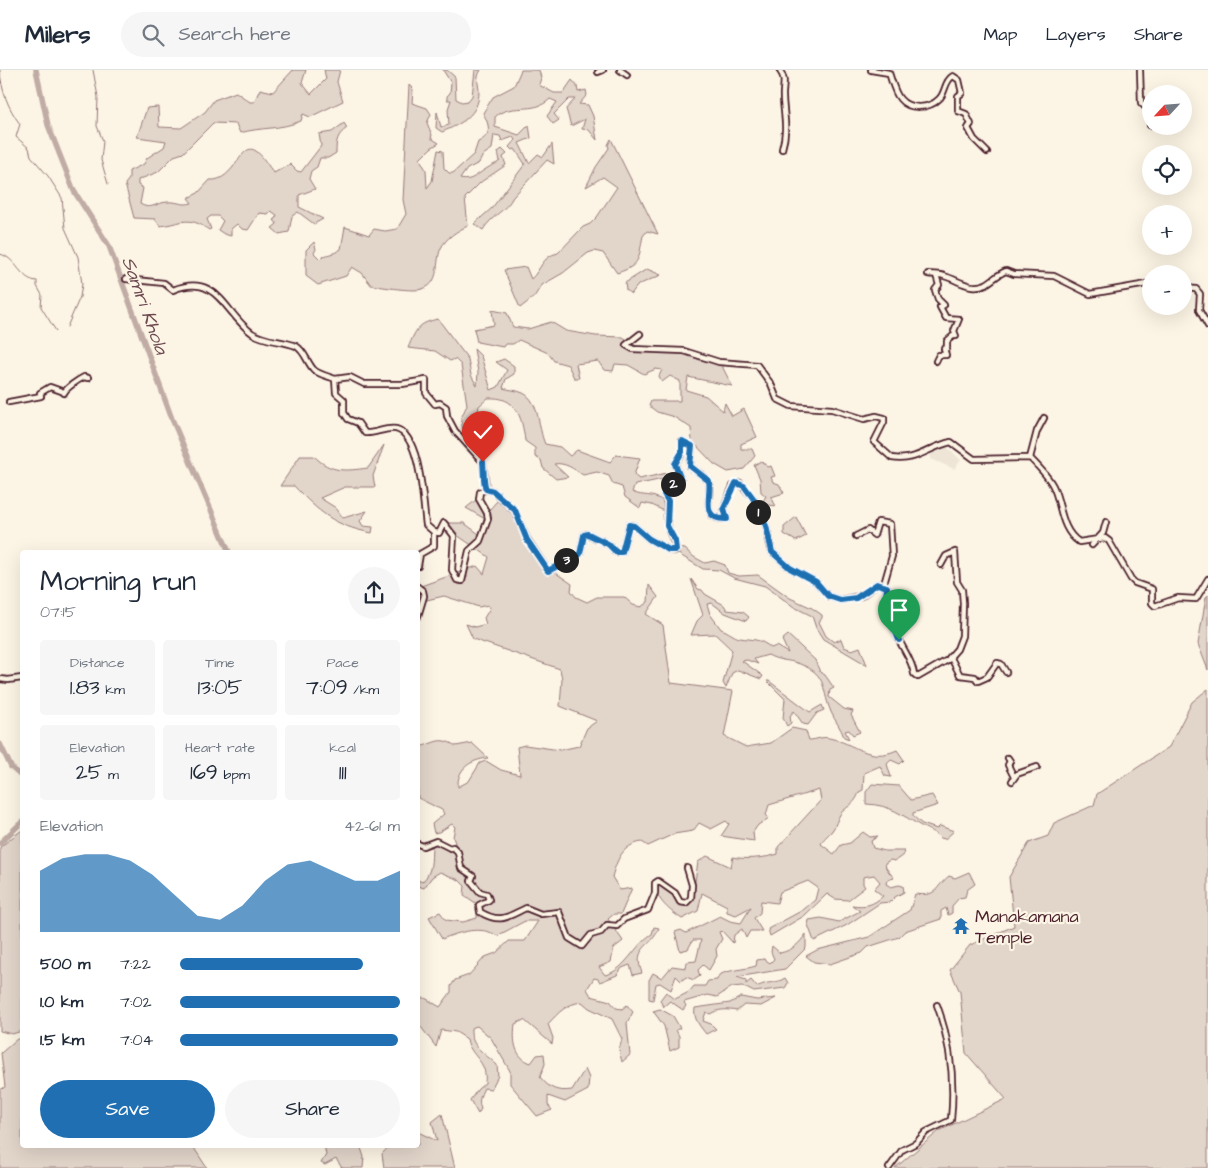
<!DOCTYPE html>
<html lang="en">
<head>
<meta charset="utf-8">
<style>
	body { margin:0; font-family:"Architects Daughter",sans-serif; background:#f6f6f7; color:#1f2937; height:100vh; display:flex; flex-direction:column; font-size:19px; white-space:nowrap }
	* { box-sizing:border-box; margin:0 }
	p { font-size:16px; color:#747a83 }
	.icon { flex:none; width:28px; height:28px; fill:none; stroke:currentColor; stroke-width:2; stroke-linecap:round; stroke-linejoin:round }
	.map { position:relative; flex:1; overflow:hidden }
	.sheet { position:absolute; left:20px; top:480px; width:400px; height:598px; display:flex; flex-direction:column; background:#fff; border-radius:5px; box-shadow:0 5px 20px #0002 }
	.sheet>* { flex:none }
	.needle { width:32px; rotate:244deg }
	.tools { position:absolute; left:1142px; top:15px; display:grid; gap:10px }
	.tools a { display:grid; place-items:center; width:50px; height:50px; border-radius:50%; background:#fff; box-shadow:0 5px 20px #0002; font-size:25px }
	.pin { position:absolute; display:grid; place-items:center; width:42px; height:42px; color:#fff; margin:-51px -21px; border-radius:50% 50% 50% 0; rotate:-45deg; box-shadow:0 0 5px #0007 }
	.pin .icon { rotate:45deg }
	.km { position:absolute; width:25px; height:25px; margin:-12px; border-radius:50%; background:#222; color:#fff; font-size:14px; line-height:25px; text-align:center }
	.round { display:grid; place-items:center; flex:none; width:52px; height:52px; border-radius:26px; background:#f6f6f7 }
	.headline { display:flex; align-items:center; justify-content:space-between; height:85px; padding:0 20px }
	h1 { font-size:28px; font-weight:600; line-height:38px }
	.metrics { display:grid; grid-template-columns:repeat(3,1fr); gap:8px; height:85px; padding:5px 20px }
	.metrics div { display:grid; align-content:center; border-radius:5px; background:#f6f6f7; text-align:center }
	.metrics b { font-size:21px; font-weight:600 }
	.metrics small { font-size:14px; font-weight:400 }
	.metrics p { font-size:14px }
	.chart { height:140px; padding:10px 20px }
	.chart p { display:flex; justify-content:space-between }
	.chart svg { width:100%; height:90px; margin-top:5px; fill:#1f6fb2; opacity:.7 }
	.button { display:flex; gap:10px; margin-top:auto; padding:10px 20px }
	.button a { flex:1; height:58px; border-radius:30px; background:#1f6fb2; color:#fff; font-size:20px; font-weight:600; line-height:58px; text-align:center }
	.button a+a { background:#f6f6f7; color:#1f2937 }
	ul { padding:0 20px; list-style:none; font-size:16px }
	li { display:grid; grid-template-columns:80px 60px 1fr; align-items:center; height:38px }
	li i { height:12px; border-radius:6px; background:#1f6fb2 }
	header { display:flex; align-items:center; gap:30px; box-sizing:border-box; height:70px; padding:0 25px; background:#fff; border-bottom:1px solid #e0e1e3 }
	header strong { font-size:24px }
	nav { display:flex; gap:28px; margin-inline-start:auto; font-size:18px }
	.search { width:350px; height:45px; background:#f6f6f7; display:flex; align-items:center; gap:12px; box-sizing:border-box; padding:0 18px; border-radius:28px; color:#747a83; font-size:19px }
	.map>svg:first-child { display:block }
</style>
</head>
<body>
<header>
<strong>Milers</strong>
<div class="search"><svg class="icon" aria-label="search" viewBox="0 0 24 24"><circle cx="10" cy="10" r="6"/><path d="M15 15l6 6"/></svg>Search here</div>
<nav><a>Map</a><a>Layers</a><a>Share</a></nav>
</header>
<div class="map">
<svg width="1208" height="1098" viewBox="0 0 1208 1098">
	<rect width="100%" height="100%" fill="#fcf5e5"/>
	<filter id="ink" filterUnits="userSpaceOnUse"><feTurbulence type="fractalNoise" baseFrequency=".02" numOctaves="2"/><feDisplacementMap in="SourceGraphic" scale="10" xChannelSelector="R" yChannelSelector="G"/><feConvolveMatrix kernelMatrix="1 2 1 2 8 2 1 2 1" color-interpolation-filters="sRGB"/></filter>
	<g filter="url(#ink)">
		<polygon fill="#eee5d7" points="946,376 961,390 954,399 931,389 930,380"/>
		<g fill="#e2d5ca" stroke="#967a7a">
			<path d="M293,0H306L302,13L311,24L326,9L324,0H340L337,12L343,31L310,47L303,44L301,51C280,60 260,57 240,63L236,54L213,53L183,83L174,86L158,102L138,110V115L143,118L140,134C151,141 157,132 168,132C177,131 182,136 192,133L188,128L198,123L210,110C235,112 241,70 256,81C263,86 268,96 274,103L290,94L297,101L301,102L321,76L319,64L332,62L344,53L347,58C337,65 336,71 336,83L328,88H320L317,97L311,101L309,109L315,119L299,125V137L323,149L314,154L298,142L292,146L289,162L279,164L272,158L277,154L274,150L277,145L271,141L268,144L259,143L248,160L242,159L237,154L231,159V166L224,164L218,160L223,151L218,146H211L207,149L211,159L209,160C188,145 183,153 160,156L155,149L134,148L125,114L129,109V101L144,94L147,88L164,77L166,71L137,67L147,38L158,37L159,57L181,58L205,42L214,30L236,22L250,32H254L260,19L273,22Z"/>
			<path d="M443,0H447L455,7L456,29L462,32L468,31L472,26L475,0H481C475,9 479,13 479,22C479,45 461,54 442,62L436,58L437,42L441,57L449,55L448,39L451,30H447V26L450,23L451,13Z"/>
			<path d="M521,0H539L541,8L539,15L554,23H563L572,10L577,16L578,22L586,20L587,25L579,34L588,35L593,46L597,70L589,60L582,59L585,49L571,56L566,39L575,29H569L554,44L559,50L553,54L547,46L557,32L550,29C534,45 510,32 495,47V57L519,65L529,55L531,68L519,73L529,93L538,84L543,87L552,74L554,94L547,90L513,127C506,141 491,146 483,160L474,154L492,138L525,94L515,79L512,80L509,77L515,70L513,67L502,71L500,66L494,65L492,79L483,85L479,93L467,99L460,109C472,112 477,104 486,99C491,95 495,95 500,91L498,82L502,79L507,84L503,87L506,95L481,112L465,128L468,156C458,160 446,168 441,178C435,191 441,214 422,219C413,222 382,217 371,215L362,203L352,197L346,206L318,215L306,206V180L314,172L316,179L314,183L320,189C326,183 334,185 341,179L345,157L369,165L374,159L385,161L397,159L406,144L403,130L409,15L413,19L412,33L427,38L431,44L427,53L432,65L431,68L439,73L431,78L420,89L426,100L427,118L432,111L438,80L443,81L444,98L449,103H453L474,84L478,72C492,65 490,56 483,43L493,27L514,16Z"/>
			<path d="M611,69L658,164L647,161L643,166C638,188 642,195 617,203L603,183L594,181L588,183L563,203L542,215L534,227L520,238L504,200L526,197L531,209C541,200 542,186 558,183L583,157L590,154L597,147L617,117L603,107L586,117L596,97L609,78L608,75Z"/>
			<polygon points="647,199 661,205 638,215 631,224 626,220 625,213"/>
			<polygon points="492,240 507,243 513,257 528,259 551,252 566,261 596,266 623,267 644,281 684,283 700,290 721,294 732,316 688,307 686,320 706,326 723,341 725,333 732,346 744,339 757,367 741,374 741,379 752,379 755,386 744,399 728,402 714,394 692,371 691,358 674,347 657,342 649,336 651,331 680,331 680,311 670,306 662,312 659,306 662,300 656,299 644,304 628,295 615,294 613,301 604,300 598,291 576,294 579,308 574,308 568,295 554,291 548,283 519,270 513,274 505,274 503,277 477,272 474,259 494,255"/>
			<path d="M438,249L468,289L471,305L477,316L478,302L474,279L481,286L491,320L498,317L507,300L496,292L504,289L514,296V304L506,309L503,318C509,320 517,320 523,323C540,331 538,359 545,374L560,377L570,386L577,380L610,392L616,385L640,388L634,405L639,409L667,403L668,408L635,415L632,422C645,428 650,422 665,432L664,441L652,435L642,433L640,438L625,427L622,417L613,414L609,406L597,402L583,405C574,399 565,392 554,394L568,407L556,409L543,398L541,390L535,387V378L525,371C522,346 516,326 488,328L479,336L477,347L470,350L463,362L461,348L467,335L461,295L455,289L450,291L435,281L408,278C416,259 418,253 438,249Z"/>
			<path d="M384,375L373,406L375,417H345L320,428L336,438L343,448L367,441L360,451L363,456L373,457L372,463C334,456 319,442 294,416H280L300,386H314C331,403 345,401 368,398Z"/>
			<polygon points="761,391 768,397 771,396 775,406 771,407 773,412 779,414 784,423 771,427 776,436 761,434 766,426 761,422 760,409 754,395"/>
			<path d="M480,427L484,440L490,439L497,431L513,439L550,499L572,514L571,521L576,527L587,532L597,527H624L633,535L641,537L648,532L649,515L658,527L646,544L663,555L671,613L733,621L724,666L746,677L771,673L792,658L806,661L809,670C816,670 823,666 829,668C855,673 869,693 897,680L904,690L900,694L891,690L887,694L891,707L885,706L880,696L864,703L863,720L859,722C856,733 849,735 841,743C837,748 836,757 831,762C827,766 824,768 821,774L834,784L841,775L850,773L863,762L870,767L878,766L871,771L873,778L885,781H904L903,785L895,791L890,790L885,793L886,798L894,808L887,810L886,814L891,817L899,815L903,816L904,822L895,827L890,832L880,833L847,855L814,871L808,855L809,850L821,848L839,852L860,841L852,835C866,837 873,835 883,826L874,819L880,812L874,805L863,807V814L865,817L848,830L835,829L827,824L804,846L770,866L768,859L803,840L815,830L818,818L808,811L780,822L777,833L761,831L760,843L754,848L762,861H750L746,868L742,859L734,865L733,873L722,861L719,862L722,869L716,879L717,886L709,900L703,895L698,900L700,906L694,910L686,907L681,911L676,906L671,920L660,913L656,914L653,930L649,929V910L653,903L662,908L672,896L686,898L687,892L696,891L701,870H693L688,879L680,881L675,862L681,860L686,863L720,846L730,851L741,853L751,837L736,845L727,842V836L702,823L698,841L682,849C670,841 656,830 656,816L659,814L673,824L680,835H686L692,830L698,792L707,786L731,797L733,787C743,790 767,788 778,784V777L821,730L819,720L769,735L766,745L769,748L758,755L753,762L754,771L721,766L729,754L726,751L711,759L699,753L693,761L674,764L648,776L642,772C622,775 617,790 612,807L620,820L632,818L621,844H614L608,849L623,871L614,878L611,892L599,897L605,905C625,901 635,874 652,864L654,857L659,858C651,879 632,876 642,903L633,905L630,895L622,898L617,905L600,912L598,909L594,908L587,919L591,926L610,931L616,938L622,939L627,935L633,942L627,953L630,985L622,992L619,980L622,969L612,949L589,938L582,932C566,934 559,942 548,954L553,968L552,974L524,950L515,954C513,971 514,987 531,993L537,985L544,984L545,994L540,1007C550,1019 557,1022 572,1020L585,999L589,1008L588,1020L565,1032L548,1026V1035L552,1040L537,1046L510,1014V1001L491,968L477,956L471,958C470,977 485,983 497,995L498,1006L491,1019L484,1018C480,1026 478,1031 481,1039L478,1044L470,1030L478,1019L485,1013C488,990 470,987 467,969L456,962L441,960L436,977L418,953V928H425L440,937L451,922V916L455,910L469,905L485,887L496,883L509,871H525L538,851H525L497,866C482,855 459,862 442,869L429,847L440,842L446,850L463,852L477,848V834L464,825L465,816L459,810L440,802L432,807L424,818L418,816V810L422,812C433,802 431,790 432,777L436,773L449,780L457,779L453,767L455,757L452,754L439,762L434,763L432,754L444,744L442,740L418,728V677C436,674 438,665 456,676L472,673L488,688C471,690 457,698 458,717L469,711L480,693L486,691L501,700L520,705L517,677L525,675L560,680L579,676L587,658L597,651L560,636L562,609L560,599L473,569L466,554L475,557L486,554L484,548L490,538L488,535L479,537L444,526L418,532V517L477,496L484,504L489,487L451,461L447,453H464L479,464L485,449L466,438Z"/>
			<polygon points="796,447 806,466 796,471 784,464 784,457"/>
			<polygon points="671,477 685,479 694,487 705,493 714,491 725,495 728,503 739,506 758,505 790,528 812,538 822,545 822,548 819,552 826,566 834,572 841,569 844,577 852,580 860,577 867,595 823,569 816,558 812,546 794,537 765,516 734,508 719,500 703,499 675,482"/>
			<path d="M691,509L698,519L702,520L705,524L724,535L727,540L743,542L749,547L746,551L725,543L712,533L707,534L710,544L721,559C728,561 734,567 740,568C752,570 760,568 771,578L776,576L788,583L782,570L788,565L815,590L820,602L825,605L834,618L830,620L829,627L844,639L853,641L851,645L860,662L853,665L849,660L845,661L849,669L844,667C841,658 835,651 831,642C820,616 829,603 794,592C785,590 777,590 768,585L754,589L758,594L747,590L742,591L763,606L761,609L738,600L732,603L726,618L723,613L732,580L715,564L691,565L697,551L703,545Z"/>
			<polygon points="1208,525 1208,600 1198,574 1206,527"/>
			<polygon points="769,611 810,642 822,635 824,640 817,643 808,655 803,654 794,641 790,646 791,653 787,656 783,648 785,629 767,611"/>
			<polygon points="1208,619 1208,1098 895,1098 939,1061 1006,1029 966,983 960,922 950,900 970,875 1014,856 1009,807 1029,773 1048,766 1054,753 1094,735 1097,724 1169,677 1192,632"/>
			<path d="M872,714L899,716L911,730L932,725L938,735L913,743V746L922,754L937,759L940,756L954,761L945,769L940,768C935,762 928,760 921,756C901,745 891,735 866,734V722Z"/>
			<polygon points="22,760 22,961 12,964 0,961 0,777"/>
			<path d="M969,802L975,814L967,820L965,827L959,828L952,836V843L948,845L946,838L941,841V849L905,861L899,867L868,877L862,883L830,894L814,892L806,886L817,880L869,867L910,840L915,824C938,827 934,818 949,806L955,808Z"/>
			<path d="M806,864V878L785,899L737,907L746,910V914L751,910L757,917C769,910 774,915 785,908L788,913L785,918L754,922L742,916L732,917L717,927L708,925L684,932L686,936L683,940L670,931L663,937L660,930L666,922L675,929L689,922L694,916H705L708,911L717,910L719,905C731,899 743,900 756,896L757,890L764,889L770,893L774,889L771,882L772,876L780,883C793,880 799,874 806,864Z"/>
			<path d="M741,927L757,930L776,928L761,936L744,935L737,941C726,939 719,939 710,944L706,942L703,951L711,954L716,959L706,964C700,956 693,949 695,938L730,933Z"/>
			<polygon points="660,939 673,946 680,958 676,960 679,966 679,977 670,981 664,956 653,941"/>
			<polygon points="17,969 22,969 22,1075 192,1075 207,1098 0,1098 0,1020 5,1017 1,983"/>
			<polygon points="442,1044 455,1098 384,1098 382,1084 390,1075 418,1075 418,1062 437,1071 432,1052"/>
			<polygon points="324,1075 360,1075 364,1087 363,1098 342,1098 336,1089 325,1095 321,1093 326,1085"/>
		</g>
		<g fill="none" stroke-linecap="round" stroke-linejoin="round">
			<g stroke="#917474" stroke-width="1">
				<path d="M0,0C1,20 8,38 20,54L16,67L29,78L31,86L48,106L62,128L65,158L78,187L82,214L80,227L67,257"/>
				<polyline points="93,0 98,27 97,56 103,71 101,90 108,114"/>
				<path d="M0,184C17,188 20,210 37,211V216L42,225L41,237L56,261"/>
			</g>
			<g stroke="#c0aca5" stroke-width="5.5">
				<polyline points="36,0 48,55 74,121 109,176 172,349 229,482"/>
				<polyline points="0,674 11,697 22,707"/>
				<polyline points="0,773 22,752"/>
			</g>
			<g stroke="#4a1f2b" stroke-width="8">
				<g id="minor">
					<polyline points="620,0 627,5"/>
					<path d="M871,0L889,3C892,11 894,22 900,29C909,40 929,39 939,29C946,23 944,11 953,6L959,10L962,23L958,26V41L966,44L971,54L968,58L974,69L987,82"/>
					<polyline points="1140,0 1141,33 1151,42"/>
					<path d="M780,1C787,10 782,17 783,28C784,48 788,58 782,79"/>
					<polyline points="598,2 603,0"/>
					<polyline points="1150,55 1151,42"/>
					<path d="M928,204C933,205 939,204 944,206C959,210 970,221 986,214C993,210 998,204 1006,201L1014,204L1054,206L1090,224L1147,214L1151,216"/>
					<path d="M126,209L164,213L173,220C218,202 224,243 252,263C266,272 281,270 296,276C305,281 307,293 314,300C320,305 328,306 335,309L336,323L344,330V343L348,349L358,353L365,363C375,364 386,357 396,359C421,365 423,434 426,455L434,462V476L420,484L418,496"/>
					<polyline points="1184,218 1196,219 1200,224 1199,240 1208,256"/>
					<path d="M640,264L626,275L633,279L684,281L719,292L757,295L771,314L777,329L791,336L832,339L864,349L876,346L884,348V352L874,372L892,388C917,392 928,377 951,372L974,389L1030,388C1038,396 1048,406 1053,416C1062,435 1060,459 1079,472L1105,468L1109,471L1131,509L1135,513L1152,519V533L1155,536L1178,528L1196,529L1208,509"/>
					<polyline points="936,291 939,285 946,285 944,279 947,278 947,271 953,266 956,266 954,261 959,249 946,248 940,237 944,235 938,229 935,220 939,215 936,205"/>
					<polyline points="335,309 350,307 364,314 402,314 426,310 426,323 435,334 440,333 446,337 447,346 455,361 483,392 486,419 480,422 479,429 487,443 488,449 480,471 469,481 462,511 457,510 452,500 454,466 444,453 439,463 434,462"/>
					<path d="M64,323C66,318 78,310 84,307L88,308"/>
					<polyline points="9,332 41,326 40,323 50,317 64,322"/>
					<polyline points="1030,388 1037,361 1044,348"/>
					<path d="M486,419L493,421L515,441L527,469L548,501L580,484L584,465L588,464L608,474L616,482H622L629,455L634,456L649,469L669,480L676,481C676,471 670,466 668,457C664,445 671,435 664,424L667,415L681,410L675,394L683,382L682,371L692,376L690,396L709,411C712,426 699,450 727,449L724,438L733,416L740,413L753,428L766,456L772,482L790,498L816,512L828,526L840,530L861,526L877,514L887,517L885,538C892,546 893,557 898,568C904,581 912,590 914,604L918,607L951,588L960,605L975,607L978,611L987,607L997,593L1001,594L1006,602"/>
					<polyline points="856,466 868,460 874,465 878,452 890,454 892,486 884,514"/>
					<polyline points="1092,475 1103,463 1106,452"/>
					<polyline points="941,495 946,486 955,482 957,512 962,520 963,533 962,566 957,579 949,588"/>
					<polyline points="418,517 423,521 424,526 418,546"/>
					<polyline points="0,609 8,610 22,608"/>
					<polyline points="1008,688 1010,691 1008,695 1014,707"/>
					<polyline points="1012,711 1017,704 1037,697"/>
					<path d="M418,774L423,776L436,771L450,778L453,777L458,782L461,798L473,806L471,811L480,822L487,824L489,830L479,835L480,842C501,854 507,847 526,838L541,844L559,842L569,868L582,876L591,865L601,862L607,855L617,856L624,849L648,840L655,823V813L658,811L675,823L680,832L686,833L691,828L692,815L687,798"/>
					<path d="M889,1098L902,1080L916,1073L926,1062L951,1050C955,1011 950,971 937,935"/>
				</g>
			</g>
			<use href="#minor" stroke="#fcf5e5" stroke-width="4.5"/>
		</g>
	</g>
	<g fill="none" stroke-linecap="round" stroke-linejoin="round" filter="url(#ink)">
		<g stroke="#fff" stroke-width="10">
			<path id="route" d="M483,392C484,399 483,413 486,419L493,421L515,440L527,470L548,501L580,484L584,465L588,464L608,474L616,482H622L629,455L634,456L649,469L669,480H676L675,471L667,456L668,431L664,424L667,415L681,410L675,394L682,382V371L692,376L690,396L709,411C712,426 699,450 727,449L724,438L736,413L744,416L753,428L766,456L772,482L790,498L816,512L828,526L840,530L856,528L877,514L887,517L885,538C892,547 895,560 899,570"/>
		</g>
		<use href="#route" stroke="#1f6fb2" stroke-width="6"/>
	</g>
	<defs>
		<g id="temple-bare" transform="scale(1.35)"><path d="M0-6L5-2H3V0L6.5 2.5H4V6H1.5V3h-3V6H-4V2.5H-6.5L-3 0V-2H-5Z" fill="#1f6fb2" stroke="#fcf5e5" stroke-width="2.5" paint-order="stroke"/></g>
	</defs>
	<g fill-rule="evenodd">
		<use href="#temple-bare" x="961" y="856"/>
	</g>
	<g text-anchor="middle" stroke-width="4.5" stroke-linejoin="round" paint-order="stroke">
		<g font-size="18" fill="#4a1f2b" stroke="#fcf5e5" text-anchor="start">
			<text x="975" y="852">Manakamana<tspan x="975" dy="21">Temple</tspan></text>
		</g>
		<g font-size="19" font-style="italic" fill="#6d4950" stroke="#fcf5e5">
			<text transform="translate(146 235) rotate(70)" y="7">Samri Khola</text>
		</g>
	</g>
</svg>
<div class="tools">
<a><svg class="needle" viewBox="-14 -14 28 28"><path d="M0-13l5 13h-10z" fill="#e53935"/><path d="M0 13l5-13h-10z" fill="#747a83"/></svg></a>
<a><svg class="icon" aria-label="locate" viewBox="0 0 24 24"><circle cx="12" cy="12" r="6"/><path d="M12 2v4M12 18v4M2 12h4M18 12h4"/></svg></a>
<a>+</a>
<a>−</a>
</div>
<div class="pin" style="left:899px;top:570px;background:#1e9e55"><svg class="icon" aria-label="arrive" viewBox="0 0 24 24"><path d="M6 21V4h12l-3 4 3 4H6"/></svg></div>
<div class="pin" style="left:483px;top:392px;background:#d93025"><svg class="icon" aria-label="check" viewBox="0 0 24 24"><path d="M5 12l5 5 9-10"/></svg></div>
<b class="km" style="left:758px;top:442px">1</b>
<b class="km" style="left:673px;top:414px">2</b>
<b class="km" style="left:566px;top:490px">3</b>
<section class="sheet">
<div class="headline"><div><h1>Morning run</h1><p>07:15</p></div><a class="round"><svg class="icon" aria-label="share" viewBox="0 0 24 24"><path d="M12 15V3M7 8l5-5 5 5M5 13v7h14v-7"/></svg></a></div>
<div class="metrics">
<div><p>Distance</p><b>1.83<small> km</small></b></div>
<div><p>Time</p><b>13:05</b></div>
<div><p>Pace</p><b>7:09<small> /km</small></b></div>
</div>
<div class="metrics">
<div><p>Elevation</p><b>25<small> m</small></b></div>
<div><p>Heart rate</p><b>169<small> bpm</small></b></div>
<div><p>kcal</p><b>111</b></div>
</div>
<div class="chart"><p><span>Elevation</span>42–61 m</p>
<svg viewBox="0 0 160 44" preserveAspectRatio="none"><path d="M0 44V14L10 8L20 6L30 6L40 9L50 16L60 26L70 36L80 38L90 31L100 19L110 11L120 9L130 14L140 19L150 19L160 14V44z"/></svg>
</div>
<ul>
<li><b>500 m</b>7:22<i style="width:83%"></i></li>
<li><b>1.0 km</b>7:02<i style="width:100%"></i></li>
<li><b>1.5 km</b>7:04<i style="width:99%"></i></li>
</ul>
<div class="button"><a>Save</a><a>Share</a></div>
</section>
</div>
</body>
</html>
